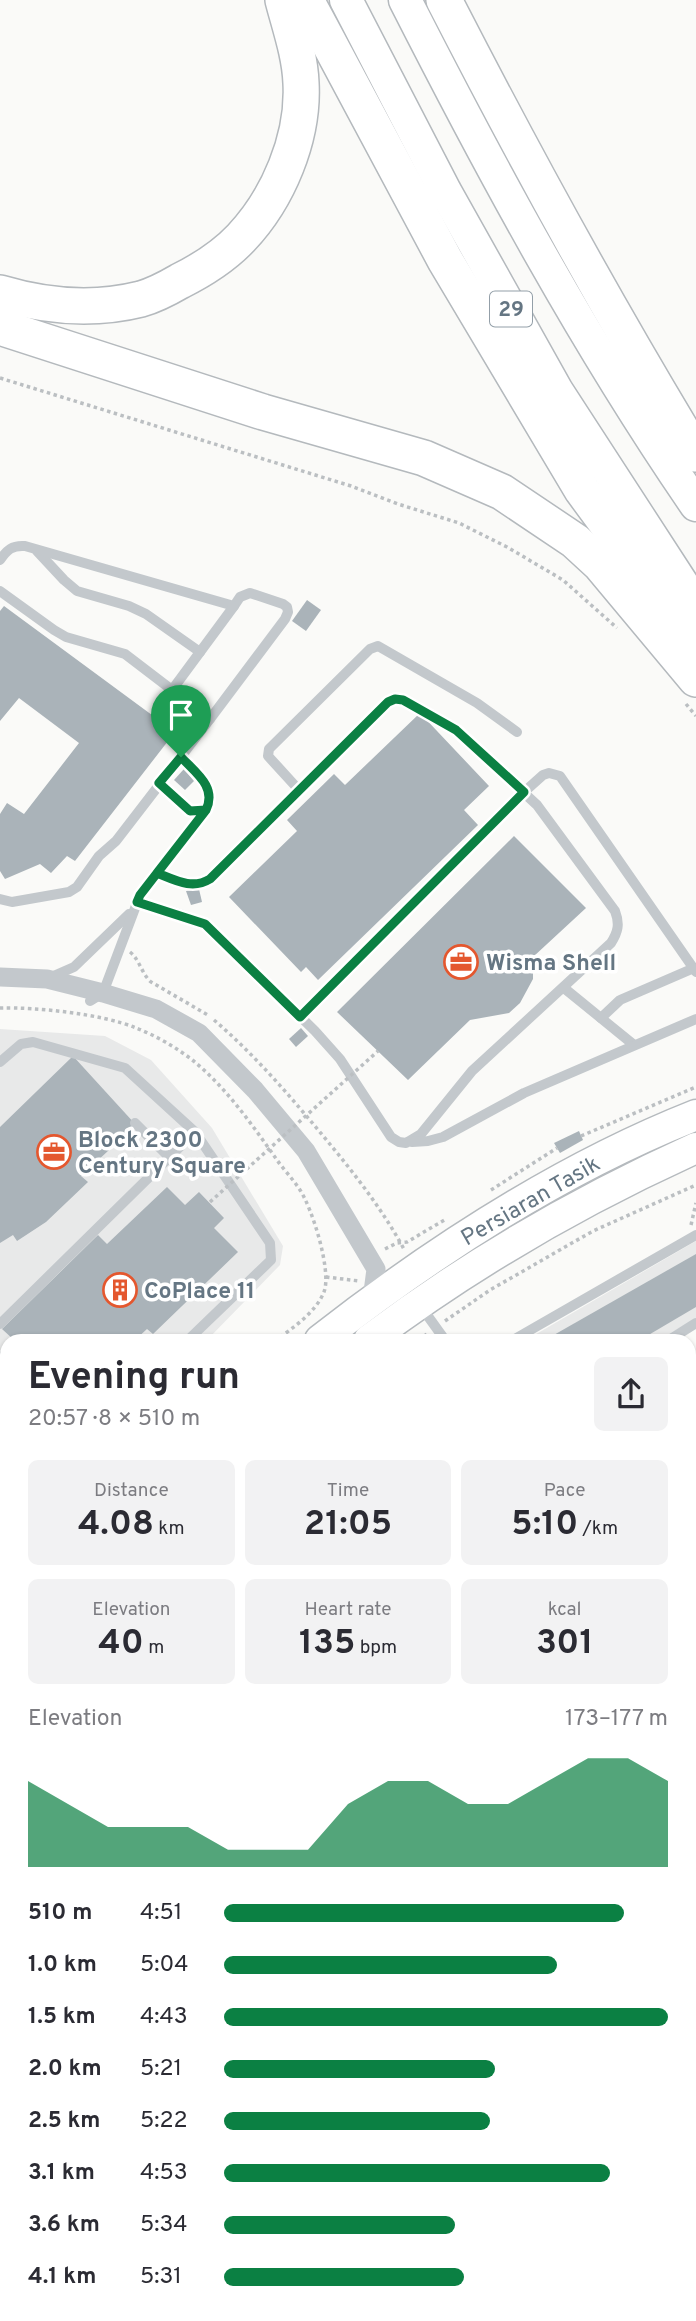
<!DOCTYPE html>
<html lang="en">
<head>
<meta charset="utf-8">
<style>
	body { margin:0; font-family:Overpass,sans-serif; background:#f2f2f3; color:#2b2b33; height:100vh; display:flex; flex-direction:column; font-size:26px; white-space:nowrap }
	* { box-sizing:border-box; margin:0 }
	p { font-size:23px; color:#7c7c81 }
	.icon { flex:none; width:38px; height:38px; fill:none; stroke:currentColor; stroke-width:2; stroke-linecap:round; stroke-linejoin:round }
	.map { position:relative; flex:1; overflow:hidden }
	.details { position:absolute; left:0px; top:1334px; width:696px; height:989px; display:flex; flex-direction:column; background:#fff; border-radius:21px 21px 0 0; box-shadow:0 2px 5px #0004 }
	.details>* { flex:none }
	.pin { position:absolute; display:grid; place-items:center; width:60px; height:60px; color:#fff; margin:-72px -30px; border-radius:50% 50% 50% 0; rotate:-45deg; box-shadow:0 0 7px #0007 }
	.pin .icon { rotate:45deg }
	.round { display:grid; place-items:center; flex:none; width:74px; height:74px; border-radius:10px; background:#f2f2f3 }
	.head { display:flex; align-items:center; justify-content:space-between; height:119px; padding:0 28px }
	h1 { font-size:38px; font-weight:700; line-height:52px }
	.figures { display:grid; grid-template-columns:repeat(3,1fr); gap:10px; height:119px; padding:7px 28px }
	.figures div { display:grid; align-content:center; border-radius:10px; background:#f2f2f3; text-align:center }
	.figures b { font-size:35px; font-weight:700 }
	.figures small { font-size:19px; font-weight:400 }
	.figures p { font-size:19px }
	.chart { height:196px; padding:14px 28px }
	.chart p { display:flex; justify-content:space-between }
	.chart svg { width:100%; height:126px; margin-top:7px; fill:#0b8043; opacity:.7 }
	ul { padding:0 28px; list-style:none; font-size:23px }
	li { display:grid; grid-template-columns:112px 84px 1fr; align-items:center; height:52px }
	li i { height:18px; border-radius:9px; background:#0b8043 }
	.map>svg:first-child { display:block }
</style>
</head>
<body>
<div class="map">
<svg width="696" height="2321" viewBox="0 0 696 2321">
	<rect width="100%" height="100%" fill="#fafaf8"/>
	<g fill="#e8e9e9">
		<polygon points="0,1029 105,1036 151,1060 212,1128 283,1246 280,1265 207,1340 7,1340 7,1541 0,1550"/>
		<polygon points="696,1241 696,1318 659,1340 526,1340"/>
		<polygon points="690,1426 696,1436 696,1479 690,1484"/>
		<polygon points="7,1857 7,1917 0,1909 0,1866"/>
		<polygon points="0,2240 7,2248 7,2315 69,2315 74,2321 0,2321"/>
	</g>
	<g fill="#dadfd7">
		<polygon points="0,1974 7,1982 7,2197 0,2189"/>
		<polygon points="114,2315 309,2315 314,2321 119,2321"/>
	</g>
	<g fill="#aab3b9">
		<polygon points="307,600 321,610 306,631 292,621"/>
		<polygon points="4,606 175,732 75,861 67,856 51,873 40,864 5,879 0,871 0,814 7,803 24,814 79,743 19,698 0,721 0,611"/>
		<polygon points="420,713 489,786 464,810 478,825 318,980 306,967 301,972 229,897 297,831 287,820 334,774 345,785"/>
		<polygon points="184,769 194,781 185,790 174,780"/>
		<polygon points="514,836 586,908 533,957 533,979 520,1003 509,1013 470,1020 408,1080 337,1012"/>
		<polygon points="199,889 202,902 191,905 186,891"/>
		<polygon points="301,1028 308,1036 296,1047 289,1039"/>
		<polygon points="73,1056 136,1125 81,1176 88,1182 46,1222 17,1241 13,1235 0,1243 0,1127"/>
		<polygon points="579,1131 583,1140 560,1153 554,1143"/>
		<polygon points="167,1187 185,1205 199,1192 224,1218 214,1228 238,1252 153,1334 147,1329 135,1340 14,1340 2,1329 98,1235 107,1244"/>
		<polygon points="696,1254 696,1307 640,1340 545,1340"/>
		<polygon points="7,1345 7,1456 0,1449 0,1352"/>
		<polygon points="0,2278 7,2286 7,2296 0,2302"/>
	</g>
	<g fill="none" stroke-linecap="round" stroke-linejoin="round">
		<g stroke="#b5babe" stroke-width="33">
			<g id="primary">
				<path d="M320,1340C434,1251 562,1168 696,1115"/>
				<path d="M369,1340C470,1264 581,1200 696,1148"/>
				<polyline points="0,1666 7,1657"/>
				<polyline points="0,1720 7,1710"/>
			</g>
		</g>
		<g stroke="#b4b9bd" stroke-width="35">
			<g id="trunk">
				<polyline points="346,0 445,191 557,391 696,605"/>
				<path d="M405,0C493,173 586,345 696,505"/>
			</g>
		</g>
		<g stroke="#b4b9bd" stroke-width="38">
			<g id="motorway">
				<polyline points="306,0 445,260 582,490 696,645"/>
				<path d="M444,0C523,154 606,306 696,454"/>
				<path d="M0,293C47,307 93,311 141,299C155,295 168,288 180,281C202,270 224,256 241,238C278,199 304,138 301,83C300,55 290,27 283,0"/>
				<polyline points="0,327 263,412 424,458 502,492 575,541 600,564 696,679"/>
			</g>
		</g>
		<g stroke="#bbbfc2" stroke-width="3.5" stroke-dasharray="3.5 3.5" stroke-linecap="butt">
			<polyline points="0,378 351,486 398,504 459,523 507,547 563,580 617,628"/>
			<polyline points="686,704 696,716"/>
			<path d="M130,952C140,960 141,973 151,982L208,1015"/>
			<path d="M0,1008C36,1007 103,1014 136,1028C157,1036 179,1049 196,1063C228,1090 253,1126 277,1160C284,1170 293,1179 300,1190C312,1208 332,1271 324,1292C316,1312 293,1328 276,1340"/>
			<path d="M214,1020C255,1055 290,1096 324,1137C354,1173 383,1210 405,1251"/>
			<polyline points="581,1136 696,1087"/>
			<polyline points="491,1190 557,1148"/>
			<polyline points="691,1225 696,1203"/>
			<polyline points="385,1249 397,1243 407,1242 446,1219"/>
			<polyline points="326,1277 359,1281"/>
			<polyline points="445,1321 490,1290 593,1231 696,1185"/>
			<polyline points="418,1340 427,1334"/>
			<polyline points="690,1553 696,1550"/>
			<polyline points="0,1625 7,1616"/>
			<polyline points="0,1782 7,1772"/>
			<polyline points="690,2196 696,2198"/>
		</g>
		<g stroke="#c3c8cc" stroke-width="10">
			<polyline points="37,551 64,580 77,591 129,606 146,614 200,652"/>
			<path d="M0,560C7,550 12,545 25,546L234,606L240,597L250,593L283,604L287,607L288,612L285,619L210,719"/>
			<polyline points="0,591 54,630 66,637 125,654 210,719 116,841 99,856 77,887 69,892 12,902 0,899"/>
			<polyline points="172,690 234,606"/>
			<polyline points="159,783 190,811 207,810"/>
			<polyline points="299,790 268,756 269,749 370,649 378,646 477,703 517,732"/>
			<path d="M137,902C164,910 194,914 215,933L315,1031L340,1059L391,1137L399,1142L406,1143L421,1134L472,1071L611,943C618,932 620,924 615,911L537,805L456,730L403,700L395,699L388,702L210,879C192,890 175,880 157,872"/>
			<polyline points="49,978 74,967 129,914"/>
			<polyline points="564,988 634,1045"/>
			<path d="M90,1001L103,993L140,895L207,810C217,787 196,772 181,756"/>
			<polyline points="300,1017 524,792 543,775 549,773 560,776 696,972"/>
			<polyline points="601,1018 620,1000 694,968"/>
			<polyline points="0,1062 21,1044 33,1042 125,1068 195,1132 270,1243 271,1260 188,1340"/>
			<polyline points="135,1123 169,1157"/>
			<polyline points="412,1142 428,1141 443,1137 524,1093 696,1019"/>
			<polyline points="422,1308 445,1340"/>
			<polyline points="0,1324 195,1132"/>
			<polyline points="513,1340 696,1235"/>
			<polyline points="669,1340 696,1323"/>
			<polyline points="690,1415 696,1426"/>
			<polyline points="690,1490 696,1486"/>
			<polyline points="0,1535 7,1527"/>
			<polyline points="0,1859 7,1849"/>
			<polyline points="0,1917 7,1925"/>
			<polyline points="0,2256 7,2263"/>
			<polyline points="690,2260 696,2266"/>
			<polyline points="690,2280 696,2275"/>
			<polyline points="690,2305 696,2312"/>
			<polyline points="54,2315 60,2321"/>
			<polyline points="662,2315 667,2321"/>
			<polyline points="32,2321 36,2315"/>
			<polyline points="404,2321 411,2315"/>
			<polyline points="680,2321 687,2315"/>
		</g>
		<polyline stroke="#c3c8cc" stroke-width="19" points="0,977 47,979 103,993 156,1009 199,1033 255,1090 306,1151 376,1269 372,1300 374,1303"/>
		<g stroke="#c3c8cc" stroke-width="24">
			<polyline points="690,1585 696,1582"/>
			<polyline points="690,2156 696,2158"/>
		</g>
		<use href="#primary" stroke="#fff" stroke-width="30"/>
		<use href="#trunk" stroke="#fff" stroke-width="32"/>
		<use href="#motorway" stroke="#fff" stroke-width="35"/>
		<polyline stroke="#bbbfc2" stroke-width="3.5" stroke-dasharray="3.5 3.5" stroke-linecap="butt" points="210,1202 378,1051"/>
	</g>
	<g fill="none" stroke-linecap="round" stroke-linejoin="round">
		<g stroke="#fff" stroke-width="14">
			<path id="route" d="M181,757C196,773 217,787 206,810L140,895L137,902L205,924L300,1017L524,792L456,730L403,700L395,699L388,702L210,879C192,890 175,880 157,873L206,810L190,811L159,783L181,757"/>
		</g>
		<use href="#route" stroke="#0b8043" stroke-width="9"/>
	</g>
	<defs>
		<g id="office-ring" transform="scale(1.75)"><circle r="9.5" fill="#fff" stroke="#e4572e" stroke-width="1.5"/><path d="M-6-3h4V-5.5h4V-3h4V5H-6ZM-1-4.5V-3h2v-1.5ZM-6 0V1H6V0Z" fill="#e4572e"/></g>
		<g id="building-ring" transform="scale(1.75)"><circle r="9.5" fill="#fff" stroke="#e4572e" stroke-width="1.5"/><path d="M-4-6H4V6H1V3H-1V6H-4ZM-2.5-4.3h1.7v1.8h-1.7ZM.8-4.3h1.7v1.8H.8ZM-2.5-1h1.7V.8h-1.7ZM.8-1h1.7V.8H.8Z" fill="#e4572e"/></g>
	</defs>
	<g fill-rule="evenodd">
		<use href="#office-ring" x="461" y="962"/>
		<use href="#office-ring" x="54" y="1152"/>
		<use href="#building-ring" x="120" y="1290"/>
	</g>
	<g text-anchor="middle" stroke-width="7" stroke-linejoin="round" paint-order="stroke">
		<rect fill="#fff" stroke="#939fa8" stroke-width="2" x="490" y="291.5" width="42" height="35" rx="5"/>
		<g font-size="21" font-weight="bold" fill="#657683">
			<text x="511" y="316">29</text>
		</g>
		<g font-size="23" font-weight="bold" fill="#657683" stroke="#fff" text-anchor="start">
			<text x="486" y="970">Wisma Shell</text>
			<text x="78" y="1147">Block 2300<tspan x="78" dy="26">Century Square</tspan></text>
			<text x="144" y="1298">CoPlace 11</text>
		</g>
		<g font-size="23" fill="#657683" stroke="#fff">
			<text transform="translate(530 1200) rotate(-30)" y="8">Persiaran Tasik</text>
		</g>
	</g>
</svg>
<div class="pin" style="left:181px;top:757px;background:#1e9e55"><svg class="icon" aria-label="arrive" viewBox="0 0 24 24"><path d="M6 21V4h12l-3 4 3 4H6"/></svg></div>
<section class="details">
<div class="head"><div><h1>Evening run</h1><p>20:57 · 8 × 510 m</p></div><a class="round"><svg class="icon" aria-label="share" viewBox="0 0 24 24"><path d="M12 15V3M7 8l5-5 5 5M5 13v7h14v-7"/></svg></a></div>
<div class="figures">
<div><p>Distance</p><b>4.08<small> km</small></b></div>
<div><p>Time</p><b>21:05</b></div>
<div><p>Pace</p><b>5:10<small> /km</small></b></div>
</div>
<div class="figures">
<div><p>Elevation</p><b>40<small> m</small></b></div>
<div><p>Heart rate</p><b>135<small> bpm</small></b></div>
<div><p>kcal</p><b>301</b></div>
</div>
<div class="chart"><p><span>Elevation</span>173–177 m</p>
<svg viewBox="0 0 160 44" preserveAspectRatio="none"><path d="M0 44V14L10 22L20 30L30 30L40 30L50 38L60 38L70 38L80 22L90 14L100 14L110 22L120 22L130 14L140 6L150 6L160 14V44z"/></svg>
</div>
<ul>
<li><b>510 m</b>4:51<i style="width:90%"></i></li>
<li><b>1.0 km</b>5:04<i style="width:75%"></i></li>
<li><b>1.5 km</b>4:43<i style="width:100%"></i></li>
<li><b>2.0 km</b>5:21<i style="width:61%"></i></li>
<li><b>2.5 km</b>5:22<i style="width:60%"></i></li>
<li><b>3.1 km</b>4:53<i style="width:87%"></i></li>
<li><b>3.6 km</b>5:34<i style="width:52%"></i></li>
<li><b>4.1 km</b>5:31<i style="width:54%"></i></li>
</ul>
</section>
</div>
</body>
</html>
